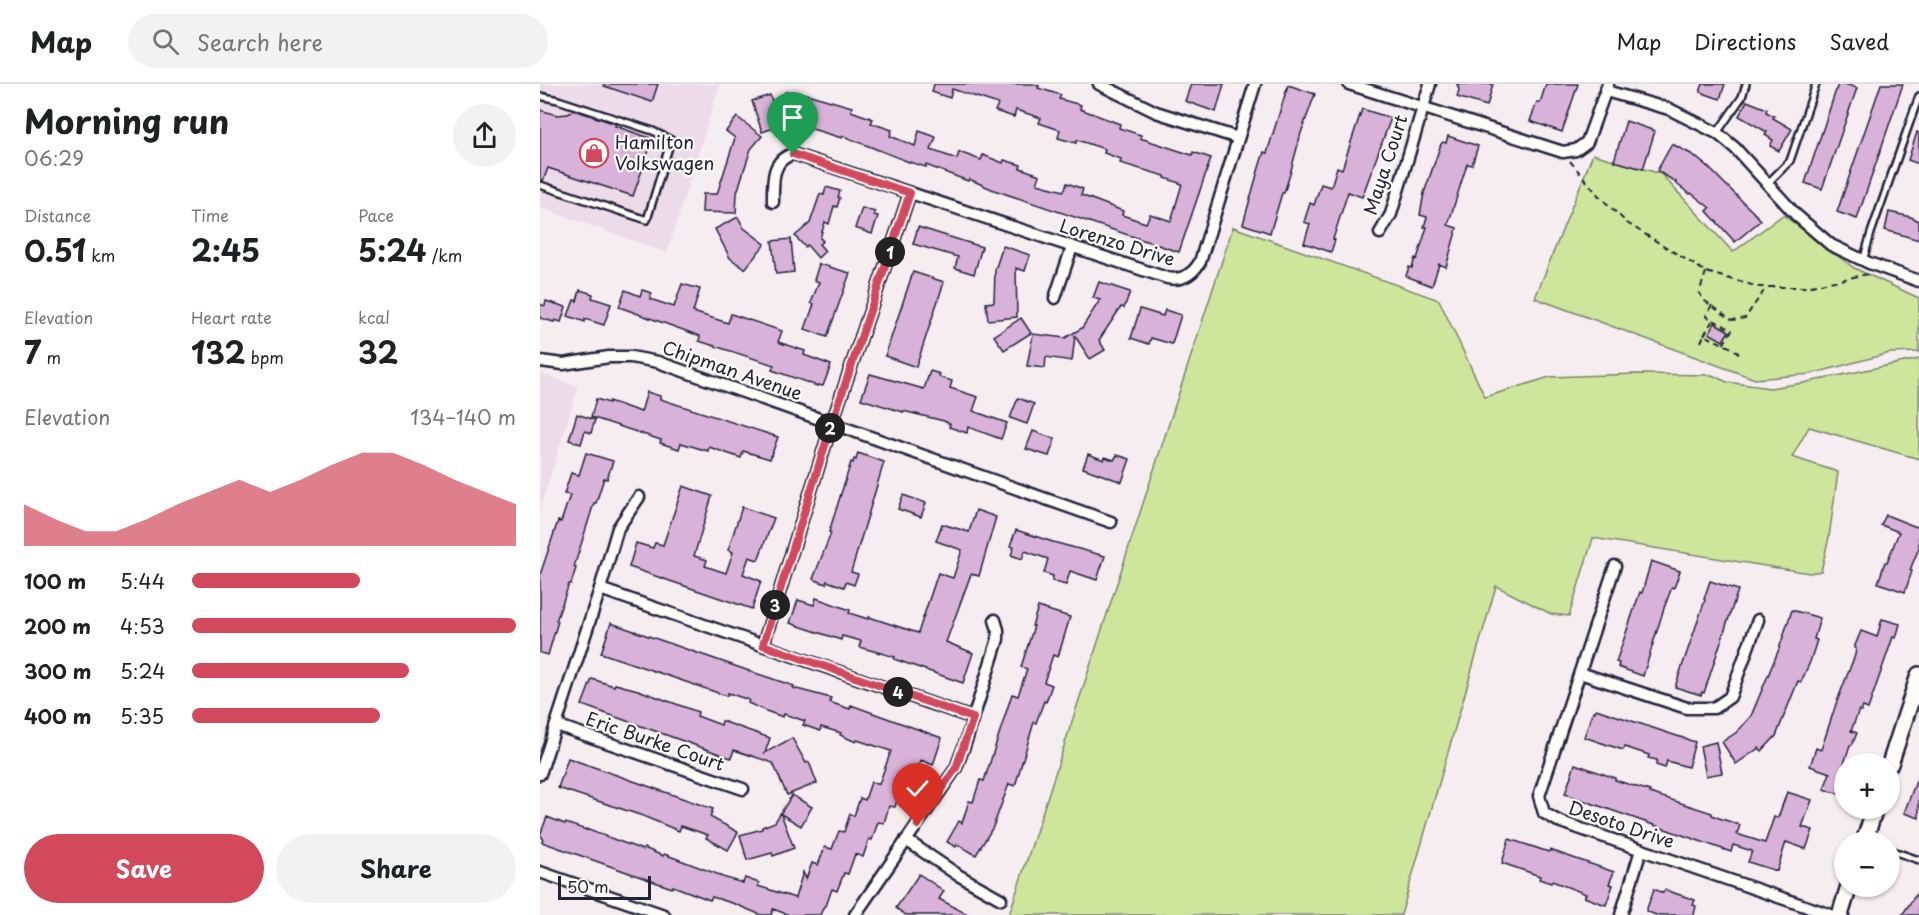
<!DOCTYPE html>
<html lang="en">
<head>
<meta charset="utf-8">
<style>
	body { margin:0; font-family:"Playpen Sans",sans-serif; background:#f2f2f2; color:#202124; height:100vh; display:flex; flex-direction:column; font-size:22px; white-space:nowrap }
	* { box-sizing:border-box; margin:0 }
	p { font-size:20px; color:#757577 }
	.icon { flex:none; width:33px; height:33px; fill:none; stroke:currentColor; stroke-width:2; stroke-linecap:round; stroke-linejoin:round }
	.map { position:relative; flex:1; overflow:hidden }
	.panel { display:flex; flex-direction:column; background:#fff; width:540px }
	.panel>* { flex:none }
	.controls { position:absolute; left:1294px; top:669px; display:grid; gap:12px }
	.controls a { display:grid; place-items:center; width:66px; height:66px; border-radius:50%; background:#fff; box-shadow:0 2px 4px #0004; font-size:30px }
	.scale { position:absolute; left:18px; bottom:15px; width:93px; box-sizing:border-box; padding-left:6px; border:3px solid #22223b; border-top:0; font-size:16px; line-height:21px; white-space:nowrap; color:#22223b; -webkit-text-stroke:4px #fdfcf7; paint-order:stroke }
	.pin { position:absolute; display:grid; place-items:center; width:51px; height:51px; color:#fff; margin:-62px -26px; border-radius:50% 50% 50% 0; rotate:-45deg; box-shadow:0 0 6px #0007 }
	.pin .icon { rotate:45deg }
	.km { position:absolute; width:30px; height:30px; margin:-15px; border-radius:50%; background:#222; color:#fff; font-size:16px; line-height:30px; text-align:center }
	.round { display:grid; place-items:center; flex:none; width:63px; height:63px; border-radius:32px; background:#f2f2f2 }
	.head { display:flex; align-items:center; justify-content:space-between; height:102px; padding:0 24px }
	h1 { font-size:33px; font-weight:700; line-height:45px }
	.figures { display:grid; grid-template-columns:repeat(3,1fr); gap:9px; height:102px; padding:6px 24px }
	.figures div { display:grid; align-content:center }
	.figures b { font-size:30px; font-weight:700 }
	.figures small { font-size:16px; font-weight:400 }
	.figures p { font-size:16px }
	.chart { height:168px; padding:12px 24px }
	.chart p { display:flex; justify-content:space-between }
	.chart svg { width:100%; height:108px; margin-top:6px; fill:#d1495b; opacity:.7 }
	.primary-button { display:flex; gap:12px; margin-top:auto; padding:12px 24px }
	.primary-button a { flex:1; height:69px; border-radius:36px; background:#d1495b; color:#fff; font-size:24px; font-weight:700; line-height:69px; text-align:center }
	.primary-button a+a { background:#f2f2f2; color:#202124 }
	ul { padding:0 24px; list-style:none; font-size:20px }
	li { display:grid; grid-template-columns:96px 72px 1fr; align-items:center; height:45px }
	li i { height:15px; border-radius:8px; background:#d1495b }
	header { display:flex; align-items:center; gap:36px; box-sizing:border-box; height:84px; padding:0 30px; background:#fff; border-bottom:2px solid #e0e0e0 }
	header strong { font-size:28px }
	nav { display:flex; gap:33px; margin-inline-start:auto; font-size:21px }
	.search { width:420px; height:54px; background:#f2f2f2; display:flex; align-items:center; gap:15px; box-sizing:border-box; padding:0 21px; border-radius:33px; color:#757577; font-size:22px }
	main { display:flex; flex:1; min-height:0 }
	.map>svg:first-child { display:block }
</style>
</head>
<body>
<header>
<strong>Map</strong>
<div class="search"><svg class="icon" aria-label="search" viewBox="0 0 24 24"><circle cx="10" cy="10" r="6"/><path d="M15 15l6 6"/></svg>Search here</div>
<nav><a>Map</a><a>Directions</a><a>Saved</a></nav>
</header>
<main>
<section class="panel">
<div class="head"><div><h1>Morning run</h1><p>06:29</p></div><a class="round"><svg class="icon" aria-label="share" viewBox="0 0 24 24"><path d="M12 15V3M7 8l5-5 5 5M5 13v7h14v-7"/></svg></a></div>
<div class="figures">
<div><p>Distance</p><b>0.51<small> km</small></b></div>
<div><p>Time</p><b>2:45</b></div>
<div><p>Pace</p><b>5:24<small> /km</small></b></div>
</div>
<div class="figures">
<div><p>Elevation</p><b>7<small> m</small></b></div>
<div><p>Heart rate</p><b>132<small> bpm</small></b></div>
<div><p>kcal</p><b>32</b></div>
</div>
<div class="chart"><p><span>Elevation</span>134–140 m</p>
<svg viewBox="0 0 160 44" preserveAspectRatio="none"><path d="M0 44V27L10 33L20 38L30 38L40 33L50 27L60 22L70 17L80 22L90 17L100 11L110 6L120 6L130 11L140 17L150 22L160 27V44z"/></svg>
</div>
<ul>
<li><b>100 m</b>5:44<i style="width:52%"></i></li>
<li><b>200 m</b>4:53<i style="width:100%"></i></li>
<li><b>300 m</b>5:24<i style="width:67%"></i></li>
<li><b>400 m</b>5:35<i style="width:58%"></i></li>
</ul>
<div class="primary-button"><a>Save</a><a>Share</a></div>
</section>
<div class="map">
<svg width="1379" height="831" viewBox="0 0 1379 831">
	<rect width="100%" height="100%" fill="#f6edf1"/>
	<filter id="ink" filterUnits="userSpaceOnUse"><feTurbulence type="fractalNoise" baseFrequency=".0167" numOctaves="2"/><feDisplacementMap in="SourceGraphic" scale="12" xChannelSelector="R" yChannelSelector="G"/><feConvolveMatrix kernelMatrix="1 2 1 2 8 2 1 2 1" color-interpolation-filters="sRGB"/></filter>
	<g filter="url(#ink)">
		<g fill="#eddbea">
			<polygon points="0,0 180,0 127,169 2,124 0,130"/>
			<polygon points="0,289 38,303 0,425"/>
		</g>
		<g fill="#cde69c" stroke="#78846c" stroke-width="1.5">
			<polygon points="1053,70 1121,90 1193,168 1243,131 1314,184 1379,214 1379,268 1350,269 1271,290 1215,295 995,214"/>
			<polygon points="693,143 899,216 945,313 1010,293 1096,290 1172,291 1187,298 1230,304 1263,299 1379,275 1379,375 1269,343 1252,373 1298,388 1289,453 1281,487 1269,489 1053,454 1029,532 1011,530 956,502 861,831 469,831"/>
		</g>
		<g fill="#d9b2d9" stroke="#22223b" stroke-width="1.5">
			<polygon points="64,0 118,0 112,18 64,2"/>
			<polygon points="394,0 493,0 499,2 498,4 521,11 519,15 541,21 540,25 580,40 579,44 601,51 600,54 652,71 653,68 671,74 639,168 454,106 429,95 428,97 386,81 386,83 369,78 303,52 302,54 259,41 247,39 241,41 245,8 267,10 312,23 311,27 333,35 331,39 352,46 350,52 375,62 379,47 396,53 391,66 417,75 419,68 441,76 443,71 463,79 464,76 481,81 480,84 500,91 497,100 524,107 527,99 543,105 541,111 583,127 582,131 606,139 610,130 631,137 642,100 625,94 625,92 580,79 581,75 564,69 565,65 537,56 536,59 518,54 520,46 499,39 501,34 476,26 474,33 455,27 458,20 412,5 410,14 392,8"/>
			<polygon points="651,0 684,0 676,28 645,17"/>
			<polygon points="917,0 953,0 947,22 917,13 919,6"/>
			<polygon points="1006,0 1038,0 1022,48 990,37 997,18 1000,19"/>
			<polygon points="1163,0 1185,0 1180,15 1160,8"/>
			<polygon points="1298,0 1305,0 1317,4 1282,105 1265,99"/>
			<polygon points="1341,0 1363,0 1317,135 1297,128"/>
			<polygon points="748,1 775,10 761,49 750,90 744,109 742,109 730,149 703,140 718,87 724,68 727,69"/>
			<polygon points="230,11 240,42 222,48 212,17"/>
			<polygon points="1207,17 1227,25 1226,28 1234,32 1233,34 1252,45 1239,67 1230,62 1233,56 1225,51 1227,48 1199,32"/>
			<polygon points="822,25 851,34 822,113 808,108 793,155 795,156 791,168 764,159 770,140 764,138 770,119 774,121 781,100 791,103 797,83 802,85"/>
			<polygon points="0,26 17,31 28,30 34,26 76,40 75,42 113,55 93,112 8,84 3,97 0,96"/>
			<polygon points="197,33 222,52 211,65 204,86 197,109 196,129 162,128 163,110 177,110 195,54 186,47"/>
			<polygon points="1086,37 1115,47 1103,85 1074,77"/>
			<polygon points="1377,48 1379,49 1379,80 1368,76"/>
			<polygon points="908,52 938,62 932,81 927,80 908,141 917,144 906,183 899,180 892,202 866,192 869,183 872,184 875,174 877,175 887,143 884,143 887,133 880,131 884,109 901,60 903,58 906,59"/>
			<polygon points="1132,60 1153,71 1169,84 1221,136 1195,158 1167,127 1170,124 1151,109 1150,110 1135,99 1136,98 1117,87"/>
			<polygon points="286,103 300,107 298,113 300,114 297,123 294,122 289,140 285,138 280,154 283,157 279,160 285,167 278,174 267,161 265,163 255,152 270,139 280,110 284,111"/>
			<polygon points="322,124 335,128 334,131 338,132 332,150 315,144"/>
			<polygon points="1349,128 1371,133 1379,137 1379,156 1345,146"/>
			<polygon points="198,133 204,144 225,160 205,185 190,174 175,145"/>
			<polygon points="378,143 442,163 434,190 415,184 418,173 373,160"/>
			<polygon points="251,155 254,188 236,190 232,157"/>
			<polygon points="463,162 490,171 485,187 476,184 477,233 448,236 446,219 454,218 455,186"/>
			<polygon points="279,180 310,189 287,253 265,245 274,220 271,219 279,198 274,196"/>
			<polygon points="373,188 404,198 376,283 345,272"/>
			<polygon points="559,198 590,208 584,224 581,223 559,256 565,266 550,275 535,252 532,277 506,273 505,284 487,282 493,250 525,254 542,244 560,216 553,214"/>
			<polygon points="142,200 160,205 153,228 188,239 191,230 242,247 238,258 265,267 264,271 291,281 283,302 277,301 277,302 232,286 234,281 159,257 160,252 79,223 85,206 100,212 102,206 112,209 110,215 134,223"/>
			<polygon points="40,206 53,210 52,214 71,220 64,241 45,235 45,238 28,232 34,216 37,217"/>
			<polygon points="6,217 26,223 21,238 15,236 14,238 0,234 0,220 5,222"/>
			<polygon points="600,225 623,232 625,226 641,231 632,260 611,254 609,260 591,254"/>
			<polygon points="481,234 491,249 464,266 454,252"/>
			<polygon points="1175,239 1189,247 1183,257 1169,249"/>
			<polygon points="390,287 400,290 399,293 412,297 410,304 438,313 433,327 467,339 461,355 428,343 427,349 409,343 410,340 404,337 363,327 363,328 321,315 330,290 384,305"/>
			<polygon points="107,308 120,312 120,315 238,353 230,375 203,367 201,374 169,363 168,367 141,359 139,365 120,359 121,356 51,333 56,315 69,319 69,317 101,328"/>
			<polygon points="478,314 494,320 487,340 470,334"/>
			<polygon points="37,330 55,336 51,349 45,347 41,360 29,356"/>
			<polygon points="493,347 515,355 509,372 486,365"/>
			<polygon points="46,369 73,377 67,395 64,394 56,419 54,419 34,483 36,484 31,500 29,500 16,537 18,537 8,571 0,569 0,491 18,437 21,438 30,411 24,410 31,389 39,391"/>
			<polygon points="318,369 344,378 311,488 318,490 314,501 306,498 304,503 287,497 286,500 273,495 291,449 289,448 311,378 313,379 314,375 316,376"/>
			<polygon points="548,370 564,376 565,373 574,376 577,371 590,375 582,398 543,384"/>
			<polygon points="143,402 172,412 154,472 167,476 165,482 186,489 193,468 188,466 202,423 234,434 218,476 209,473 203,490 221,497 212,525 89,483 96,459 113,464 115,459 123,461"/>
			<polygon points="363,411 386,419 381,433 358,425"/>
			<polygon points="436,426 456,433 439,492 431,490 406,558 433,569 423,599 354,575 355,573 319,563 321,557 302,552 301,556 250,539 258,516 274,521 276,514 310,526 309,529 328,535 329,533 378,549 398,489 413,494 422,466 396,457 402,440 429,448"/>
			<polygon points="1346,431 1379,444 1379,464 1370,486 1372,487 1365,508 1338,499 1345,478 1347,478 1359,448 1341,441"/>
			<polygon points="476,446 513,458 565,472 557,496 530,487 526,501 512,497 513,492 504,489 508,475 485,467 482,475 471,471 474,463 470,462"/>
			<polygon points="1111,477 1140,487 1134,504 1132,503 1124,524 1103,592 1078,583 1079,579 1076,578 1100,508 1102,509"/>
			<polygon points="1170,497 1198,506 1164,609 1162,608 1161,611 1135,603 1165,516 1164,515"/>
			<polygon points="498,523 530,533 518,573 513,571 504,598 512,601 506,618 504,617 496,639 494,638 475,702 469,700 453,743 436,771 417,760 416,763 407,758 419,737 422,739 429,717 433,718 440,696 444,697 472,610 478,612 487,585 481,583 494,542 492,542"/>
			<polygon points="1252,526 1280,534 1274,555 1277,556 1270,578 1261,598 1258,597 1236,652 1222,667 1219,664 1196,680 1182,658 1197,648 1211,632 1239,565"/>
			<polygon points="1342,535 1360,540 1356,554 1353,553 1328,625 1323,623 1321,627 1319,626 1311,647 1317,649 1312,661 1310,661 1299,695 1303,697 1299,710 1284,705 1290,689 1270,682 1276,664 1281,666 1296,620 1315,571 1316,564 1314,564 1321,547 1337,553"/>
			<polygon points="71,539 215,589 254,602 253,604 291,614 289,618 310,625 311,621 402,654 393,681 381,676 369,708 361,705 355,723 349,722 344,739 338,738 332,756 329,755 323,773 315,770 308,790 304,789 297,807 292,805 286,822 284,822 280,831 249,831 233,825 231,831 221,831 195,820 172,813 170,816 133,802 132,804 2,758 3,754 0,751 7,733 25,740 26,739 46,746 46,745 103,766 104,764 123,772 124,770 180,791 179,792 203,799 205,794 219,799 218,802 255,814 263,788 266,795 272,779 278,781 285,763 292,765 299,747 304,748 310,730 314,732 320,714 325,716 331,698 339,700 351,667 317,656 316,658 300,651 301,649 281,643 280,647 263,641 265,637 244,630 243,633 226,627 208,619 209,616 188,609 187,612 61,569"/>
			<polygon points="52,595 74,602 75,600 98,606 158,628 157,632 181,641 182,637 230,654 225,669 252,654 266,679 269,678 277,699 247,711 233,679 194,666 191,674 42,621"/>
			<polygon points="1056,625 1155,658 1148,683 1127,677 1125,684 1116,681 1117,676 1108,674 1109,671 1085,663 1083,666 1044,653 1053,627 1055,628"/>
			<polygon points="1176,658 1182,689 1166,692 1160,662"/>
			<polygon points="28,674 173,725 170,733 198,748 188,766 166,754 168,751 141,742 139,747 103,732 18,704"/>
			<polygon points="1035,680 1075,694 1075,696 1110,707 1110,709 1172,729 1172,731 1179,734 1200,741 1197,750 1225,759 1234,733 1238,734 1247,708 1272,716 1262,743 1273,746 1266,765 1246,758 1237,787 1208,778 1212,767 1193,761 1191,768 1025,710"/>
			<polygon points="1378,692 1379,692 1379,734 1364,729"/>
			<polygon points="252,711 272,723 261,742 241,730 254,764 233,772 232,769 207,776 200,751 222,745 222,743 235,738"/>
			<polygon points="969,755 1009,768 1010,766 1074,788 1069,800 1073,801 1066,821 1044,813 1046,810 1012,797 1011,799 999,795 1000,792 962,779"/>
			<polygon points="379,790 404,807 399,815 429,831 366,831 356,824"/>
			<polygon points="1114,805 1123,809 1125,806 1155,816 1153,821 1156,822 1154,831 1116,831 1106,827"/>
			<polygon points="1379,806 1379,831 1362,831"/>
		</g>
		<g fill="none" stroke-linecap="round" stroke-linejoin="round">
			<g stroke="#22223b" stroke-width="10">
				<g id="lane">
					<polyline points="0,12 18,16 113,47 131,56 107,136 0,101"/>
					<polyline points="1177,49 1202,13 1206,0"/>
					<polyline points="1228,99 1250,77 1276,0"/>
					<polyline points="1323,177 1331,149 1379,12"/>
					<polyline points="1350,766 1379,776"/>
				</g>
			</g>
			<g stroke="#22223b" stroke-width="15">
				<g id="street">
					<polyline points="559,0 616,28 698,54"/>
					<polyline points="809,0 1023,68 1036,66 1047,58 1068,0"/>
					<polyline points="1066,7 1129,25 1177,49 1195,64 1256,131 1291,161 1329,179 1379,197"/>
					<path d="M233,118C233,98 231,76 253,70L627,194C642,197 652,191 660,178L715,0"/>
					<polyline points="840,149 851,130 890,0"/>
					<polyline points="515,214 532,163"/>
					<polyline points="0,277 23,280 69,273 91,273 118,278 571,438"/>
					<polyline points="1075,482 999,712 1004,729 1018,737 1291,831"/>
					<polyline points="60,505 433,634"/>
					<polyline points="223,561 292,339 370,109"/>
					<polyline points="1040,589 1147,624 1174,624 1190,613 1218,536"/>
					<polyline points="16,641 203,705"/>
					<polyline points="0,690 60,505 78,444 99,413"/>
					<polyline points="366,756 418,791 461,815"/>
					<polyline points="0,788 124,831"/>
					<polyline points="315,831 416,684 427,654 458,555 458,546 455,536"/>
					<polyline points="1081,831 1101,766"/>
				</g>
			</g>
			<g stroke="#22223b" stroke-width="20">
				<g id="secondary">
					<polyline points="1350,680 1379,591"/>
					<polyline points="1324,758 1335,724"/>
					<polyline points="1300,831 1309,802"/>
				</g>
			</g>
			<g stroke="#22223b" stroke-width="2" stroke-dasharray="6 4.5" stroke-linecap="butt">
				<polyline points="1030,77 1058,111 1087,139 1166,188 1219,203 1266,203 1328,190"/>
				<polyline points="1166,188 1159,209 1165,217 1192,236 1205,234 1226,204"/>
				<polyline points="1172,221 1166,232 1192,246 1183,261"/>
				<polyline points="1164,251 1173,236"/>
				<polyline points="1161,258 1164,251 1194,265 1201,272"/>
			</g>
			<use href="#lane" stroke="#fdfcf7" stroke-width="5"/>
			<use href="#street" stroke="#fdfcf7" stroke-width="10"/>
			<use href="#secondary" stroke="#fdfcf7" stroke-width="15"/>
		</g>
	</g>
	<g fill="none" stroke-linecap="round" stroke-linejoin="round" filter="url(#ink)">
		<g stroke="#fff" stroke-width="12">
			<polyline id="route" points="253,70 370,109 292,339 223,561 433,634 416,684 382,732 378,741"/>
		</g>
		<use href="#route" stroke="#d1495b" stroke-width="8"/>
	</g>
	<defs>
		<g id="shop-ring" transform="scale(1.5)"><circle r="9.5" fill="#fdfcf7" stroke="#d1495b" stroke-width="1.5"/><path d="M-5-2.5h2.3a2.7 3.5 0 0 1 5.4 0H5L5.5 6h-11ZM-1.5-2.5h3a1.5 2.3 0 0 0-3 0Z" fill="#d1495b"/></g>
	</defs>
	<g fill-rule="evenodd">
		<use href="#shop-ring" x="54" y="69"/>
	</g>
	<g text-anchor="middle" stroke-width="4.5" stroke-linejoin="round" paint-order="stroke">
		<g font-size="18" fill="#22223b" stroke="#fdfcf7" text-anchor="start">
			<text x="75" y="65">Hamilton<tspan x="75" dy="21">Volkswagen</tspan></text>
		</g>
		<g font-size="18" fill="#22223b" stroke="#fdfcf7">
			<text transform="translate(846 81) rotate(-72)" y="6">Maya Court</text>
			<text transform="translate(577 159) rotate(17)" y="6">Lorenzo Drive</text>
			<text transform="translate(192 287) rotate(19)" y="6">Chipman Avenue</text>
			<text transform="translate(115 658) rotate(19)" y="6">Eric Burke Court</text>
			<text transform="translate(1081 741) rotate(19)" y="6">Desoto Drive</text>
		</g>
	</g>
</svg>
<div class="controls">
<a>+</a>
<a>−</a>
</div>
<div class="scale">50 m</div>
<div class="pin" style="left:253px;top:70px;background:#1e9e55"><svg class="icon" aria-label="arrive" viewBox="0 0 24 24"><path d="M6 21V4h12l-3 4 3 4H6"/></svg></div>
<div class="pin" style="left:378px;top:741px;background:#d93025"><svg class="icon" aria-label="check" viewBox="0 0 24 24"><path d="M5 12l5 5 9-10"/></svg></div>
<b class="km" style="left:350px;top:168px">1</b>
<b class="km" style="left:290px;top:344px">2</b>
<b class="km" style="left:235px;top:521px">3</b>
<b class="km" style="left:358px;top:608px">4</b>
</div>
</main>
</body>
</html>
